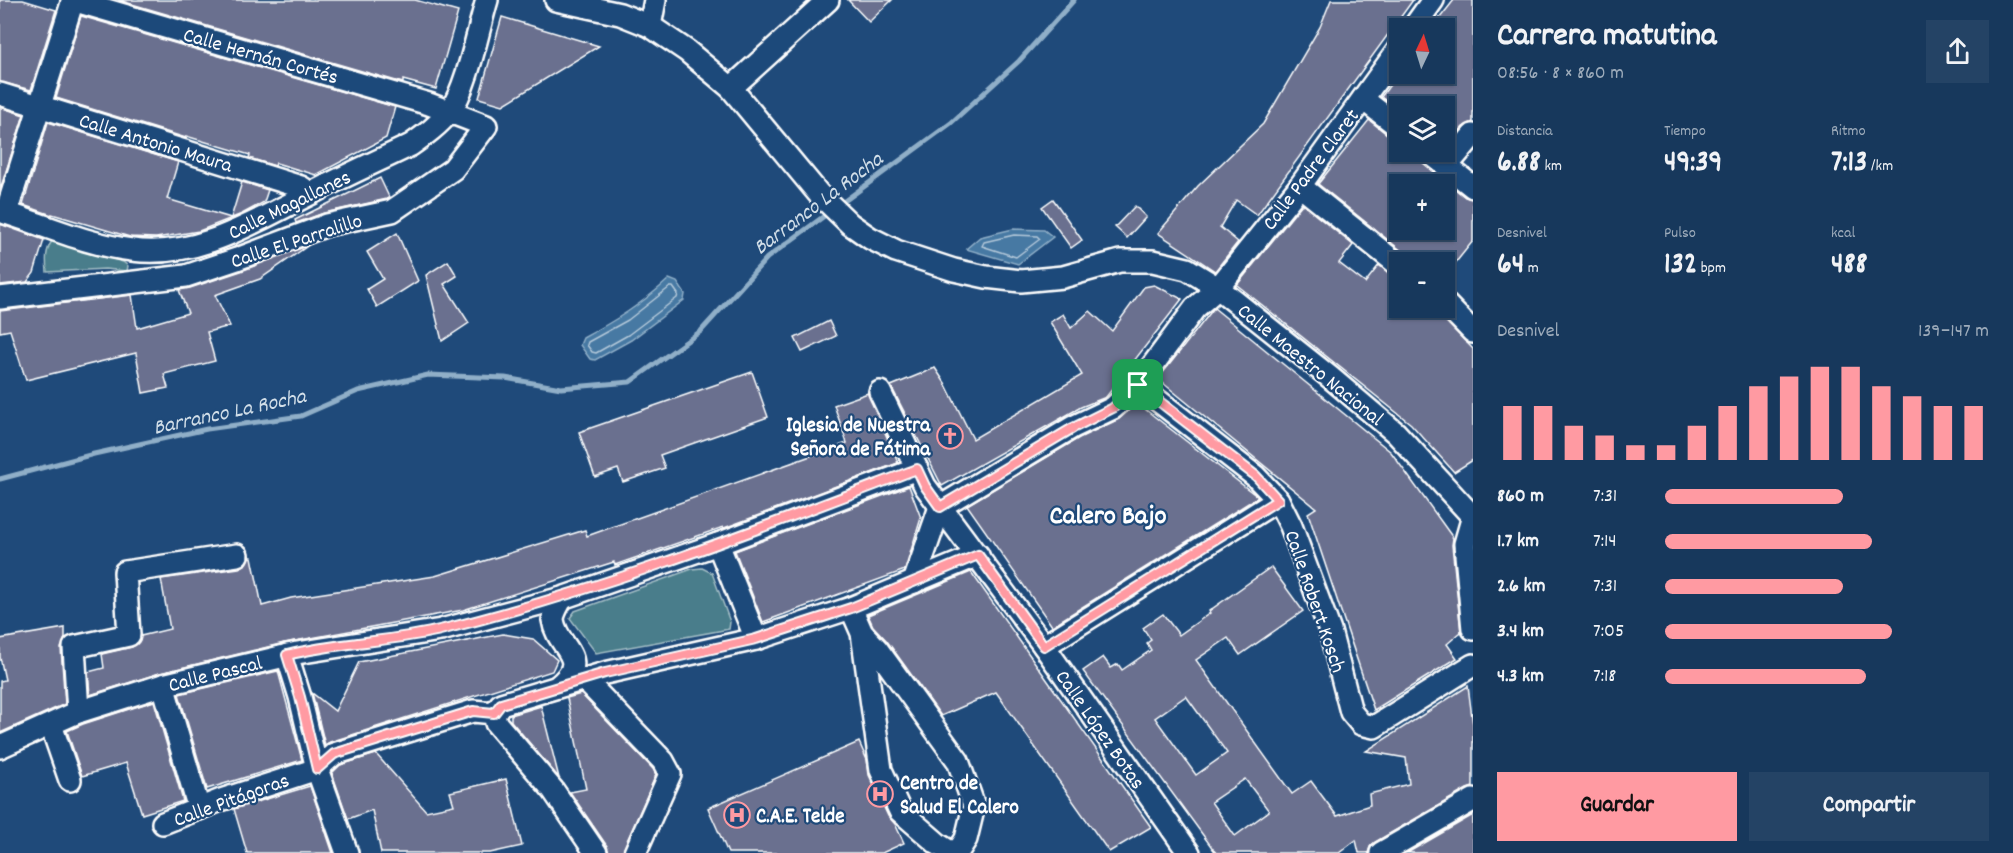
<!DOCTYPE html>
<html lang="es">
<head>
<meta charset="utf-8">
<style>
	body { margin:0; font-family:Dekko,sans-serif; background:#244365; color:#f1f3f6; height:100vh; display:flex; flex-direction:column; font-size:22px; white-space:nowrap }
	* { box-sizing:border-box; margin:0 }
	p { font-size:20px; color:#9eacbb }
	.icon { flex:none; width:33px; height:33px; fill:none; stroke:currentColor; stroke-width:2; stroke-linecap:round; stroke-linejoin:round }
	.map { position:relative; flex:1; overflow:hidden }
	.drawer { display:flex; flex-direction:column; background:#17385c; width:540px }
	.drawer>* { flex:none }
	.needle { width:39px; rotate:4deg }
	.buttons { position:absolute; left:1389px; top:18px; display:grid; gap:12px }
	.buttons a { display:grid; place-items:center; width:66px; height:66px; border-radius:0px; background:#17385c; box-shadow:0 2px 4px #0004,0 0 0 2px #365272; font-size:30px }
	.pin { position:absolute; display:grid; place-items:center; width:51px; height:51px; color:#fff; margin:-26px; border-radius:12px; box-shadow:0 3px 9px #0006 }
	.round { display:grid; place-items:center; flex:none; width:63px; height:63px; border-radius:0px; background:#244365 }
	.head { display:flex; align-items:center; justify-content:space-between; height:102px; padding:0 24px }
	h1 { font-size:33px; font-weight:700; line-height:45px }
	.figures { display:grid; grid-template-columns:repeat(3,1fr); gap:9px; height:102px; padding:6px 24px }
	.figures div { display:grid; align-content:center }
	.figures b { font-size:30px; font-weight:700 }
	.figures small { font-size:16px; font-weight:400 }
	.figures p { font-size:16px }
	.chart { height:168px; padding:12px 24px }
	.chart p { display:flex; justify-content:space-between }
	.chart svg { width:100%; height:108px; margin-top:6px; stroke:#ff9aa2; stroke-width:6 }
	.action { display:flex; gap:12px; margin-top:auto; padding:12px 24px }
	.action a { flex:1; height:69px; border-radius:0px; background:#ff9aa2; color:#111; font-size:24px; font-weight:700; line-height:69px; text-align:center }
	.action a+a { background:#244365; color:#f1f3f6 }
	ul { padding:0 24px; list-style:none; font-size:20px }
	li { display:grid; grid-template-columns:96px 72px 1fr; align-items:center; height:45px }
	li i { height:15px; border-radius:8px; background:#ff9aa2 }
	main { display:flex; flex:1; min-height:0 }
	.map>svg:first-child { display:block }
</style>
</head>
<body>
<main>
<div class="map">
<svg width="1473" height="853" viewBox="0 0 1473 853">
	<rect width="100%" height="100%" fill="#1f4a7a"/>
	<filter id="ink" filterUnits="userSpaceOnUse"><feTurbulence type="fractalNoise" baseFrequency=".0167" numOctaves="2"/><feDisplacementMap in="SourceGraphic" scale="12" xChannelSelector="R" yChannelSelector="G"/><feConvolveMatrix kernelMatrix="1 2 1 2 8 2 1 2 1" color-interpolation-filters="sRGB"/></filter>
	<g filter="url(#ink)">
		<g fill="#487d8b" stroke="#a4bec5" stroke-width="1.5">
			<path d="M52,241L123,262L128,266L127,271L105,269L47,272C46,261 45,251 52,241Z"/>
			<polygon points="702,568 712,573 730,622 729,629 596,653 570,618 575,611 692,569"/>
		</g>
		<g fill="#4679a3" stroke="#90afc8" stroke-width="1.5">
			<polygon points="1013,229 1044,230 1053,237 1018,264 966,249 980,237"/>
			<path d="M669,279L677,282L685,294L684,300L631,340L595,360L590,359L580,345L583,338C616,320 641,305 669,279Z"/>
		</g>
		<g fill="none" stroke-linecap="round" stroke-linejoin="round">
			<g stroke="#b5c9da" stroke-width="1.5">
				<polygon points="1014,235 1037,236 1040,239 1016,257 982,246 984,242"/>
				<polygon points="670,287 673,287 678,294 677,298 628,335 596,353 592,352 587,345 588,342 628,320"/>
			</g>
			<g stroke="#90afc8" stroke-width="5">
				<polyline points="839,205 951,123 1019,61 1074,0"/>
				<polyline points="0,479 94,454 207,429 301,416 358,391 428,375 505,378 561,388 630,382 701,331 767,258 831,211"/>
			</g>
		</g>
		<g fill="#6a708f" stroke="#fff" stroke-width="1.5" fill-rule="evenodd">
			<polygon points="0,0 23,0 56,10 31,90 0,82"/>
			<polygon points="118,0 415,0 458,12 436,89 403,80 403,83"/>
			<polygon points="848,0 892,0 869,22"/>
			<polygon points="1331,0 1413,0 1257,215 1236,200 1220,227 1238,242 1215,271 1158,233 1198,186 1263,124 1320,27"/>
			<polygon points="1454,0 1473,0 1473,122 1463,127 1445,148 1444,106 1400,106 1400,111 1381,97 1398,74 1444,74 1444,28 1432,28"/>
			<polygon points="81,16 395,107 386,138 316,175 276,163 275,166 249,158 250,155 186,136 186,138 56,98"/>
			<polygon points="502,17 599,46 503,105 479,98"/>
			<polygon points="0,107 24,115 0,190"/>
			<path d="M1369,120L1392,138L1400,141V152H1410L1465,197L1473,199V241L1444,277V262H1412L1408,256L1318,184ZM1400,184H1444V230H1400Z"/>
			<polygon points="48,122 178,162 167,199 231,218 242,182 268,190 264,202 242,214 199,231 156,238 130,237 52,214 52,215 23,205"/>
			<polygon points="380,178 389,197 387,199 324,213 296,223 295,220"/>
			<polygon points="1053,199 1082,240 1071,248 1042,207"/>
			<polygon points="1302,204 1353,245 1339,263 1365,283 1379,265 1392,276 1400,279 1400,308 1433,308 1473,349 1473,460 1454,472 1411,424 1237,285"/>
			<polygon points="1135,206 1146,217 1127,238 1115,227"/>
			<polygon points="0,224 44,240 34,273 27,282 0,285"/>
			<polygon points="397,233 418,281 377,307 367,289 383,279 367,252"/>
			<polygon points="309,245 260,279 215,295 230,326 207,332 215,361 164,374 168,388 143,393 136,353 26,380 10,330 0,332 0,311 132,295 137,328 188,313 179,290 190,288 241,271"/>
			<polygon points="448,261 457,276 444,284 469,323 442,341 426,275"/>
			<polygon points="1154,285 1182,299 1106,397 1081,407 942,486 891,386 935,368 945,383 973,439 1082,375 1050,322 1063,314 1071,328 1090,311 1112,331 1144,287"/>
			<polygon points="1214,308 1391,452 1453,538 1452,545 1461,632 1447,644 1457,658 1374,710 1308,513 1316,508 1158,379"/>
			<polygon points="829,321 836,336 802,352 795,338"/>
			<polygon points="752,372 768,417 660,455 665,468 623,482 618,469 595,477 579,432"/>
			<polygon points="868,393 898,463 724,528 723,527 615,565 614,562 463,610 284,643 160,673 90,695 88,672 104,668 102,654 132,647 137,644 141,636 170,629 161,579 239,568 245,565 249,557 252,557 262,606 291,598 435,576 585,530 587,536 847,443 834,405"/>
			<polygon points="1137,403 1258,497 1052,626 967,505 1079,438 1119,419"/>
			<polygon points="909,486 921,518 905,570 763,622 735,551"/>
			<path d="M1271,567L1303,611L1240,655L1228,638L1196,660L1292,794L1311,781L1337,816L1370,805L1369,794L1409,784L1406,758L1366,751L1468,686L1473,725V787L1467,789L1375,842L1370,847L1368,853H1359L1356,840L1339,853H1216L1083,671L1103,657L1111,668L1118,664L1122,670L1151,650L1147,643L1151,640L1143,628L1163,614L1179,635L1210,613L1209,611ZM1186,696L1227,753L1196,775L1155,718ZM1245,779L1269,811L1235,836L1211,802Z"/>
			<polygon points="971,572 1151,827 1109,852 996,692 941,716 887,641 873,626 868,615"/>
			<polygon points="65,628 65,638 61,648 65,704 0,733 0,681 5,680 0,657 0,639"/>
			<polygon points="503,634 533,639 557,660 552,671 330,742 325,745 312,693 335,711 359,662"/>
			<polygon points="278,671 302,760 207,789 179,694"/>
			<polygon points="581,694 653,769 656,775 622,853 609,853 607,846 570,792 586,789 567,698"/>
			<polygon points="154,701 183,801 142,814 126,763 82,776 67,731 83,724"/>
			<polygon points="541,706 559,778 511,721 511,715"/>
			<polygon points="859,742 867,760 869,775 888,816 895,824 904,843 882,853 728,853 708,808"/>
			<polygon points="376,754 426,811 454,805 450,792 506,779 522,846 490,853 381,853 372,810 348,819 332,773 340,765"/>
			<polygon points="310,786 333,853 247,853 234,809"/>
			<polygon points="1473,815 1473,853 1407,853"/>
		</g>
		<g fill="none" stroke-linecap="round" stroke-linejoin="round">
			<g stroke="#fff" stroke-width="26">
				<g id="minor">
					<polyline points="556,0 620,14 650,26 687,51 731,88 818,193 850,224 870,238 896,251 954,270 986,277 1021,281 1063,277 1120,261 1153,261 1187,269 1218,288 1331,378 1396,433 1473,517"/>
					<polyline points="650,26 655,0"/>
					<polyline points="1413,28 1433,0"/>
					<polyline points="731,88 828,0"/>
					<polyline points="0,94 301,187 310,193"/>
					<polyline points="1363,99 1400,128"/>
					<polyline points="1429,152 1473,187"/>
					<polyline points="1447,166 1473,135"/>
					<polyline points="1300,186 1400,266"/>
					<path d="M0,211C42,224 88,245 132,250C198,259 255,221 312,193C344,176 378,161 411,145C425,135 439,125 450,111C467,88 478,30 487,0"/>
					<polyline points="6,213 73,0"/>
					<polyline points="0,298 186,276 237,259 327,225 392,211 453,169 486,126 429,104 72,0"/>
					<polyline points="1444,302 1473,332"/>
					<polyline points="1138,385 1255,476 1278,500 1291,526 1330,631 1351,712 1361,724 1374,727 1473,665"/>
					<polyline points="880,392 925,486 1044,646 1189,853"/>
					<polyline points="1473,516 1465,544 1473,629"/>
					<polyline points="718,544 756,639"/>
					<polyline points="914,582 940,507 1073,427 1113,408 1138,385 1195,308 1218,288 1300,186 1400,47"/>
					<polyline points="851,608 862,633 877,649 958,761 974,806 966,839 959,850 949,851 938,844 900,811 881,770 862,633"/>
					<polyline points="1044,646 1278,500"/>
					<polyline points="287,655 300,697 317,769 347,853"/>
					<polyline points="584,679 663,761 670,774 635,853"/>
					<polyline points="163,685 199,809"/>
					<path d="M557,687C593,658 557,649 553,620C553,613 559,604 562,598"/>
					<polyline points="78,712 74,647 129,635 125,572 237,555"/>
					<polyline points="494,713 501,704 605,673 756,639 851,608 978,555"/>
					<polyline points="494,713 496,723 553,790 596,853"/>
					<polyline points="51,725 70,780"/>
					<polyline points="0,747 78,712 163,685 297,653 441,630 562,598 718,544 917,469"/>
					<polyline points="163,823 221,800 317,769 334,754 473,711 494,713"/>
					<polyline points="1381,853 1473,800"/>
				</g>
			</g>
			<use href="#minor" stroke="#1f4a7a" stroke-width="21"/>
		</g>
	</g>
	<g fill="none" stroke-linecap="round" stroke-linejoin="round" filter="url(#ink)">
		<g stroke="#fff" stroke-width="12">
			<path id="route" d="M1138,385L1256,476L1278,500L1044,646L978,555L851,608L756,639L605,673L501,704L494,713L473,711L334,754L317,769L300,697L287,655C338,642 393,642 444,629C606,589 761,528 917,469L925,486L940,507L1073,428L1113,408Z"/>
		</g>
		<use href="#route" stroke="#ff9aa2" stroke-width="8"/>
	</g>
	<defs>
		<g id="church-ring" transform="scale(1.35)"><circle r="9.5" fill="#1f4a7a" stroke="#ff9aa2" stroke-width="1.5"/><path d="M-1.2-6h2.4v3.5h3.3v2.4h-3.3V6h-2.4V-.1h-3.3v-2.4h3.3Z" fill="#ff9aa2"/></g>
		<g id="hospital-ring" transform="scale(1.35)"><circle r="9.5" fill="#1f4a7a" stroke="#ff9aa2" stroke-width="1.5"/><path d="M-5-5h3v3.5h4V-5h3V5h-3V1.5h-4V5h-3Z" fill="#ff9aa2"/></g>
	</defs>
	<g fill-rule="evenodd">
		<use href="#church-ring" x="950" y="436"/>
		<use href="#hospital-ring" x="880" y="794"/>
		<use href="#hospital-ring" x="737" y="815"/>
	</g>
	<g text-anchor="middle" stroke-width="4.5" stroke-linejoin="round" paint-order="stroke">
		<g font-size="21" fill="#fff" stroke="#1f4a7a">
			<text transform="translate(261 55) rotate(16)" y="7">Calle Hernán Cortés</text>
			<text transform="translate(156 142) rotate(17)" y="7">Calle Antonio Maura</text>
			<text transform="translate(1310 169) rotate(-53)" y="7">Calle Padre Claret</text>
			<text transform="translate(289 204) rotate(-26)" y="7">Calle Magallanes</text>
			<text transform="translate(296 240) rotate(-18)" y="7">Calle El Parralillo</text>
			<text transform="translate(1311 364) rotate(39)" y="7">Calle Maestro Nacional</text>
			<text transform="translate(1316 601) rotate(71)" y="7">Calle Robert Kosch</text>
			<text transform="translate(215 673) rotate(-14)" y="7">Calle Pascal</text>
			<text transform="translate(1101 729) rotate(55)" y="7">Calle López Botas</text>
			<text transform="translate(231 799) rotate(-20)" y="7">Calle Pitágoras</text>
		</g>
		<g font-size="21" font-weight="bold" fill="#fff" stroke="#1f4a7a" text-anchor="start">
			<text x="930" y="431" text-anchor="end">Iglesia de Nuestra<tspan x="930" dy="24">Señora de Fátima</tspan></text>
			<text x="900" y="789">Centro de<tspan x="900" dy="24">Salud El Calero</tspan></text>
			<text x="756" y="822">C.A.E. Telde</text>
		</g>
		<g font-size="22" font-style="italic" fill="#d1dee8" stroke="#1f4a7a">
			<text transform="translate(817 202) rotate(-37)" y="8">Barranco La Rocha</text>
			<text transform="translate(229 410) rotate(-12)" y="8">Barranco La Rocha</text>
		</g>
		<g font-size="27" font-weight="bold" fill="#fff" stroke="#1f4a7a">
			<text x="1108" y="523">Calero Bajo</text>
		</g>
	</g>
</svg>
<div class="buttons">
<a><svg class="needle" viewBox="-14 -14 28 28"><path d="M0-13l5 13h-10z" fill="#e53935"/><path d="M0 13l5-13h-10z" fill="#9eacbb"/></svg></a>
<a><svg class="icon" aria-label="layers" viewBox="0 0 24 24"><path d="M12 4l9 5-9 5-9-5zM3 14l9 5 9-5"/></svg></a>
<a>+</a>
<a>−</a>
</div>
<div class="pin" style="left:1138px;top:385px;background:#1e9e55"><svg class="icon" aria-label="arrive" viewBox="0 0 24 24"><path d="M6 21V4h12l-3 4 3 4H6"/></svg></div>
</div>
<section class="drawer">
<div class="head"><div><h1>Carrera matutina</h1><p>08:56 · 8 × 860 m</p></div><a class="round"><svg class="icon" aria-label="share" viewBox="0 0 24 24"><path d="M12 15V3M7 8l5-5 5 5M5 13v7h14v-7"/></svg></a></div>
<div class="figures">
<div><p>Distancia</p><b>6.88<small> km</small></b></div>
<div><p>Tiempo</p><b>49:39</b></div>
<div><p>Ritmo</p><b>7:13<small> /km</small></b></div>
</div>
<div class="figures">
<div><p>Desnivel</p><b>64<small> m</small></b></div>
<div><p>Pulso</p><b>132<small> bpm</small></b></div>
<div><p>kcal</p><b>488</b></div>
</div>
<div class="chart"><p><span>Desnivel</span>139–147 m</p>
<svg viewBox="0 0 160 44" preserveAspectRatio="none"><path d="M5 44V22M15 44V22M25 44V30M35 44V34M45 44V38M55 44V38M65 44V30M75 44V22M85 44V14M95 44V10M105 44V6M115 44V6M125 44V14M135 44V18M145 44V22M155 44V22"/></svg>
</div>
<ul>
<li><b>860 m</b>7:31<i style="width:55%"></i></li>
<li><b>1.7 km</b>7:14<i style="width:64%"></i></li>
<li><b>2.6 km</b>7:31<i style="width:55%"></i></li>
<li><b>3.4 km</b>7:05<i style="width:70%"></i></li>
<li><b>4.3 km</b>7:18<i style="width:62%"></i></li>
</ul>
<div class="action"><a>Guardar</a><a>Compartir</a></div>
</section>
</main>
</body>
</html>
